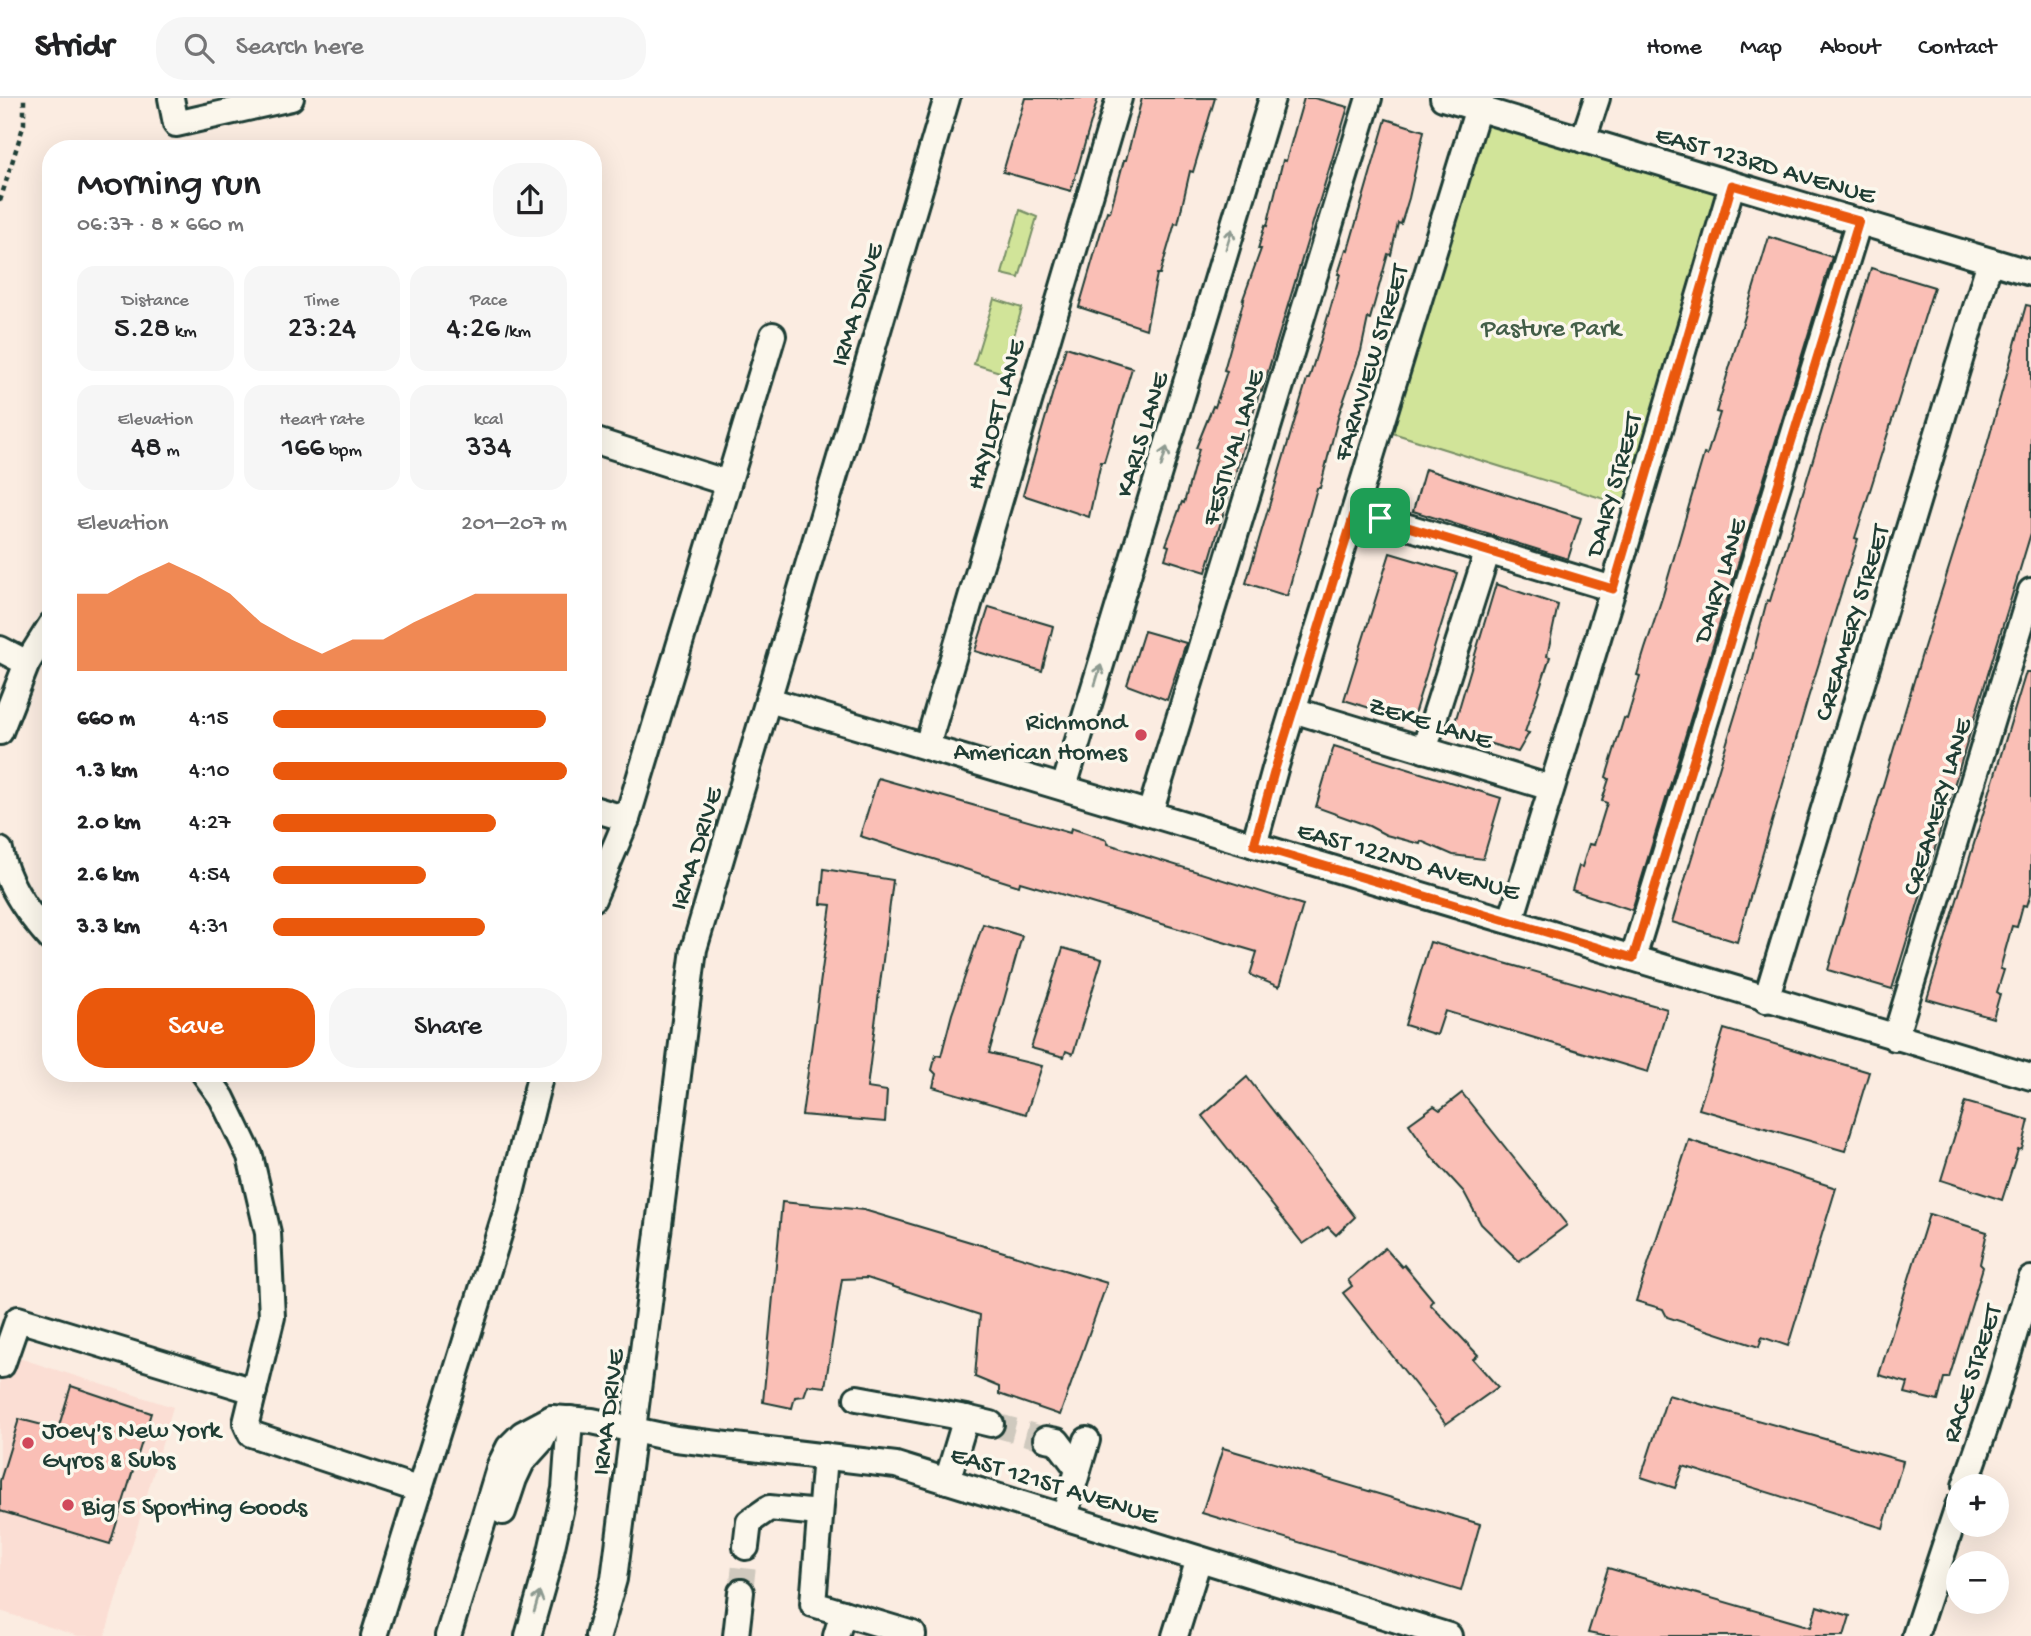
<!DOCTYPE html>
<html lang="en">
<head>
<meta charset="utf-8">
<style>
	body { margin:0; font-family:"Gochi Hand",sans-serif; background:#f6f6f6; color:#202124; height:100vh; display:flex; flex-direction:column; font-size:26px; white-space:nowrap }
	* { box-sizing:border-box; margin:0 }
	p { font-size:23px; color:#757577 }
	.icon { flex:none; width:38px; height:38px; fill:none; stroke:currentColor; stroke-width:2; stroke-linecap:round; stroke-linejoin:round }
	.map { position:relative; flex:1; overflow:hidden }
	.details { position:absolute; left:42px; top:42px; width:560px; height:942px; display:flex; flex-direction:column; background:#fff; border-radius:28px; box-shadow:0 7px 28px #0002 }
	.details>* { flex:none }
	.tools { position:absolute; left:1946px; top:1376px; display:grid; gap:14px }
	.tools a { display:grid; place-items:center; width:63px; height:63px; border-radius:50%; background:#fff; box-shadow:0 7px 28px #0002; font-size:35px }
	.pin { position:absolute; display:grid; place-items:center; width:60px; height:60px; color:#fff; margin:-30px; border-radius:14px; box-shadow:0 4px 10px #0006 }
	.round { display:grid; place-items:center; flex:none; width:74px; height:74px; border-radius:28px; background:#f6f6f6 }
	.summary { display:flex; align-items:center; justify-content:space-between; height:119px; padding:0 35px }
	h1 { font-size:38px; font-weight:600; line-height:52px }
	.metrics { display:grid; grid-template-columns:repeat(3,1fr); gap:10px; height:119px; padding:7px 35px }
	.metrics div { display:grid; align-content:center; border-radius:18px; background:#f6f6f6; text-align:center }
	.metrics b { font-size:30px; font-weight:600 }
	.metrics small { font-size:19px; font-weight:400 }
	.metrics p { font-size:19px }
	.chart { height:196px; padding:14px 35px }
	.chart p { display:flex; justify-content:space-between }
	.chart svg { width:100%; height:126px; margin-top:7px; fill:#ea580c; opacity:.7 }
	.action { display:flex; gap:14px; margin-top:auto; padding:14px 35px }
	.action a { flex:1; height:80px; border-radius:28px; background:#ea580c; color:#fff; font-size:28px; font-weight:600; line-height:80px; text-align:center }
	.action a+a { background:#f6f6f6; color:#202124 }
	ul { padding:0 35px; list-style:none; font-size:23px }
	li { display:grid; grid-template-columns:112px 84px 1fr; align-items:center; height:52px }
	li i { height:18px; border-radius:9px; background:#ea580c }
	header { display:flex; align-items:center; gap:42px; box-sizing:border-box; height:98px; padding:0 35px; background:#fff; border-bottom:2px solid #e0e0e0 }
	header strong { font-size:33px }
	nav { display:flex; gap:38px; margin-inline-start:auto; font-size:24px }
	.search { width:490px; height:63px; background:#f6f6f6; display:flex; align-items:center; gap:18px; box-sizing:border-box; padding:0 24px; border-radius:28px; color:#757577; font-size:26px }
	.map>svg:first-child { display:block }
</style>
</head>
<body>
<header>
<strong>Stridr</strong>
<div class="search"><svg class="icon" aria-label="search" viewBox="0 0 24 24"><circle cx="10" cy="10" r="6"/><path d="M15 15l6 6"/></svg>Search here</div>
<nav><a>Home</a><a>Map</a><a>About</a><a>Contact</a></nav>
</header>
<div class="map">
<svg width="2031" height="1538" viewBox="0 0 2031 1538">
	<rect width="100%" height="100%" fill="#fbece1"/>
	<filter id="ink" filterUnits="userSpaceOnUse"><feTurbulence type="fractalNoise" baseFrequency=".0143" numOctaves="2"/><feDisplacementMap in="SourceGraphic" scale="14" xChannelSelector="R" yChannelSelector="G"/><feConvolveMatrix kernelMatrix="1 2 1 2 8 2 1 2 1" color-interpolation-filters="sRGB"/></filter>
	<g filter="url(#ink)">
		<polygon fill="#fbded4" points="0,1254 173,1309 105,1538 78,1538 0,1513"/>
		<g fill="#d1e499" stroke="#789066" stroke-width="2">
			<polygon points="1477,11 1732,87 1636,411 1380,331"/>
			<polygon points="1020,112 1037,119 1019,180 1002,176"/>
			<polygon points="994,201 1022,210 1003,275 974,266"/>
		</g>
		<g fill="#fabfb6" stroke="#1f3d34" stroke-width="2">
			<polygon points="1025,0 1098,0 1071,93 1003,74"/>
			<polygon points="1142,0 1215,0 1193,74 1190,73 1178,126 1175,125 1160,176 1157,176 1146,231 1079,209 1107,113 1110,114 1124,62 1126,62"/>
			<polygon points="1304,0 1314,0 1348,9 1262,293 1260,292 1206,474 1165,461 1169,448 1166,447 1182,404 1184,405 1199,351 1196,350 1213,308 1215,309 1227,273 1224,272 1244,201 1243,201 1261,151 1258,151 1265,127 1267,128 1283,62 1286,63"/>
			<polygon points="1386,21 1424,33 1422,42 1409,100 1401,126 1398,125 1391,157 1388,156 1370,221 1368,220 1361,253 1339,316 1320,390 1317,390 1287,498 1246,485 1307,281 1309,281 1331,208 1340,176 1338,176 1346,151 1348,152"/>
			<polygon points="1769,139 1832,159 1632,812 1572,792 1579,768 1582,769 1589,746 1594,747 1607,705 1602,703 1609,681 1606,679 1624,620 1627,621 1640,578 1637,577 1645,551 1663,497 1704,356 1707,357 1720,315 1716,314"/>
			<polygon points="1871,170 1934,189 1855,440 1858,441 1808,600 1737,844 1672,824 1749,572 1767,502 1770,503"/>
			<polygon points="2026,207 2031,208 2031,435 1892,891 1828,872 1924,549 1984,358"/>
			<polygon points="1066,249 1132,270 1104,364 1101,364 1089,419 1023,397"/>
			<polygon points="1425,371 1581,420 1568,461 1413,413"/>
			<polygon points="1390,455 1457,475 1412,623 1344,602"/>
			<polygon points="1496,486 1558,507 1547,558 1550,559 1525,634 1529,635 1518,654 1452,634"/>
			<polygon points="989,509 1053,528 1042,573 975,553"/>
			<polygon points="1144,533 1186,545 1167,602 1127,587"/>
			<polygon points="2026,574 2031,574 2031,795 2027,808 2023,807 2017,829 2012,828 2000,871 2004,872 1997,894 2000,896 1993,920 1927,901"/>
			<polygon points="1334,648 1501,700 1483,761 1453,757 1421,743 1420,746 1386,737 1369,728 1316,709"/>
			<polygon points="878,680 1070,735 1071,730 1107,742 1108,746 1303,807 1279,889 1250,877 1257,854 1020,784 1019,788 860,738"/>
			<polygon points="824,771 893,782 867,990 887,993 885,1024 802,1017 831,807 821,806"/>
			<polygon points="983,826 1022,838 989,955 1042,968 1026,1016 933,989 936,976 932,972 936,957 941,958 952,916"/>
			<polygon points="1430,844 1667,911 1648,974 1445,913 1437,937 1405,927"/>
			<polygon points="1063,850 1102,861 1073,956 1066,953 1064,959 1031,950"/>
			<polygon points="1724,931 1869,974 1845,1053 1699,1011"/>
			<polygon points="1247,979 1355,1119 1336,1137 1328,1129 1303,1146 1202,1018"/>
			<polygon points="1462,995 1567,1127 1519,1163 1481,1126 1464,1094 1432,1059 1409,1026 1434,1008 1440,1012"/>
			<polygon points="1965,1004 2029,1022 2022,1051 2018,1052 2002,1102 1941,1082"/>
			<polygon points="1689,1042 1836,1090 1788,1248 1762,1239 1759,1249 1667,1219 1663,1211 1636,1203"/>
			<polygon points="782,1104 864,1112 1107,1185 1060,1317 999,1296 999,1289 975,1279 980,1217 867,1180 842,1181 825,1289 808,1287 804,1298 795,1299 792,1310 763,1304"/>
			<polygon points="1929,1116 1987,1134 1980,1166 1983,1169 1972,1206 1949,1280 1944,1280 1938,1303 1905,1295 1908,1285 1879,1277"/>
			<polygon points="1385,1150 1402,1169 1404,1167 1433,1202 1430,1206 1478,1257 1473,1261 1498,1289 1446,1326 1343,1195 1352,1188 1348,1182"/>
			<polygon points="71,1288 151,1315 110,1446 0,1413 0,1383 19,1321 58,1331"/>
			<polygon points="1668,1297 1903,1363 1883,1430 1683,1368 1675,1390 1641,1379"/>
			<polygon points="1223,1350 1480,1426 1461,1493 1202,1415"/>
			<polygon points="1608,1470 1811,1529 1817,1508 1850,1518 1844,1538 1603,1538 1588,1535"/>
		</g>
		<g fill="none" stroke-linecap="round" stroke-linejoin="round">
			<g stroke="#cfc9be" stroke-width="24" stroke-dasharray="24 12" stroke-linecap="butt">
				<polyline points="991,1326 1046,1341"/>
				<polyline points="741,1494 746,1449"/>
			</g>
			<g stroke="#1f3d34" stroke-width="30">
				<g id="minor">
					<polyline points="171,0 176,26 291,0"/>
					<polyline points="1443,0 2031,175"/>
					<polyline points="1583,42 1597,0"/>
					<polyline points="593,342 728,385"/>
					<polyline points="1355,413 1613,491"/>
					<polyline points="0,551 27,565"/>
					<polyline points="769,602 2031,979"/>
					<polyline points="1293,612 1551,690"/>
					<polyline points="0,634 27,565 51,527"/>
					<polyline points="927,648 1119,0"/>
					<polyline points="1424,652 1488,452"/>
					<polyline points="1064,689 1272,0"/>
					<polyline points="593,711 627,721"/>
					<polyline points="1150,715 1369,0"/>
					<polyline points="1254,747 1275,671 1481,0"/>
					<path d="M0,752C6,786 29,817 51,841"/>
					<polyline points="593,801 627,721 773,237"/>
					<polyline points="1511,822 1613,491 1732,87"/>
					<polyline points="1633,860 1859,123"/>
					<polyline points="1766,902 1990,163"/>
					<polyline points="1895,940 2031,493"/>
					<polyline points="204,975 222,1000 250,1058 268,1135 272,1219 246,1325 251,1336 420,1392"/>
					<polyline points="0,1267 2,1267 18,1221 254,1293"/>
					<polyline points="857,1300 966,1320"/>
					<polyline points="1046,1341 1057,1343 1078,1371"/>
					<polyline points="825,1358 813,1506 913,1536 913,1538"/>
					<polyline points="947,1383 966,1320 991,1326"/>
					<polyline points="1965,1388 1993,1307 2031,1181"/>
					<polyline points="503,1414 514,1381 522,1364 541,1343 552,1320"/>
					<polyline points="1064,1419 1087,1342"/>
					<polyline points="746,1449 749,1424 769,1410 819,1415"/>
					<polyline points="374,1538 507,1111 541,975"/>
					<polyline points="448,1538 500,1367 509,1349 522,1336 552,1320 592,1323 676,1341 896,1367 1449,1538"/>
					<polyline points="528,1538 547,1471 565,1391 570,1321"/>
					<polyline points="598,1538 614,1481 694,851 947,0"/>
					<polyline points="736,1538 741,1494"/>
					<polyline points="836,1538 843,1515"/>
					<polyline points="1175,1538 1199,1461"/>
					<polyline points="1915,1538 1958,1408"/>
				</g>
			</g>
			<polyline stroke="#1f3d34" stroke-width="4.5" stroke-dasharray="5 5" stroke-linecap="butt" points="0,103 24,26 24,0"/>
			<use href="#minor" stroke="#fbf7ec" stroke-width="24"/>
		</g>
		<defs><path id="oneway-shaft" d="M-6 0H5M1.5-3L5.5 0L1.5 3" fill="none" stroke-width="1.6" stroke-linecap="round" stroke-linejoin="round" transform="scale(1.75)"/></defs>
		<g stroke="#8d9a90">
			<use href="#oneway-shaft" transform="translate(1229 141) rotate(-73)"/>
			<use href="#oneway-shaft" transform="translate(1164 359) rotate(-73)"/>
			<use href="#oneway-shaft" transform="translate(1098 577) rotate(-73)"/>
			<use href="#oneway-shaft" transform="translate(537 1504) rotate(-74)"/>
		</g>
	</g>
	<g fill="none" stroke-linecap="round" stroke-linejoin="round" filter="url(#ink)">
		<g stroke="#fff" stroke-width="14">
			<polygon id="route" points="1732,87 1859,123 1633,860 1254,747 1275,671 1355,413 1613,491"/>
		</g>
		<use href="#route" stroke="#ea580c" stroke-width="9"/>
	</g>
	<g fill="#d1495b" stroke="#fbf7ec" stroke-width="2.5">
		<circle cx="1141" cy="637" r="7"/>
		<circle cx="28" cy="1345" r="7"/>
		<circle cx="68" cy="1407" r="7"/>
	</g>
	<g text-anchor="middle" stroke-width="7" stroke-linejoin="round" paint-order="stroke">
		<g font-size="26" fill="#1f3d34" stroke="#fbf7ec">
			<text transform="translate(1766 65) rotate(16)" y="9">EAST 123RD AVENUE</text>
			<text transform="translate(855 206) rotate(-73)" y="9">IRMA DRIVE</text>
			<text transform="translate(1369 264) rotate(-73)" y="9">FARMVIEW STREET</text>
			<text transform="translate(994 316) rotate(-74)" y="9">HAYLOFT LANE</text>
			<text transform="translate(1140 336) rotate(-73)" y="9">KARLS LANE</text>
			<text transform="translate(1231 349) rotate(-73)" y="9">FESTIVAL LANE</text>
			<text transform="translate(1612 386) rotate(-74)" y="9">DAIRY STREET</text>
			<text transform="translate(1718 482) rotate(-73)" y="9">DAIRY LANE</text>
			<text transform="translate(1850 524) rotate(-73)" y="9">CREAMERY STREET</text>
			<text transform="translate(1431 623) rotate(17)" y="9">ZEKE LANE</text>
			<text transform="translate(1935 708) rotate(-73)" y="9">CREAMERY LANE</text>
			<text transform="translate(694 750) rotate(-73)" y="9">IRMA DRIVE</text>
			<text transform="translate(1409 761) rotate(16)" y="9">EAST 122ND AVENUE</text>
			<text transform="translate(1970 1275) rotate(-72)" y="9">RACE STREET</text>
			<text transform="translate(606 1314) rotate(-83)" y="9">IRMA DRIVE</text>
			<text transform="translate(1055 1385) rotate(17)" y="9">EAST 121ST AVENUE</text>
		</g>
		<g font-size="26" fill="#435e48" stroke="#fbf7ec">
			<text x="1551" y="237">Pasture Park</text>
		</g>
		<g font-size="26" fill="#1f3d34" stroke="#fbf7ec" text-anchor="start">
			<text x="1127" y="631" text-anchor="end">Richmond<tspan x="1127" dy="30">American Homes</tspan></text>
			<text x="42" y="1339">Joey's New York<tspan x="42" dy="30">Gyros &amp; Subs</tspan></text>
			<text x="82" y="1416">Big 5 Sporting Goods</text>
		</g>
	</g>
</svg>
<div class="tools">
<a>+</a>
<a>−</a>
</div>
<div class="pin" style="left:1380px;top:420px;background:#1e9e55"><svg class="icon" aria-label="arrive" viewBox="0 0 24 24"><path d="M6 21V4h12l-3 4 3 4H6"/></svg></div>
<section class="details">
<div class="summary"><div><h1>Morning run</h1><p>06:37 · 8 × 660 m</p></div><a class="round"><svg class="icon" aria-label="share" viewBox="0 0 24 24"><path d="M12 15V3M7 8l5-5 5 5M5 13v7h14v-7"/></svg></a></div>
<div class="metrics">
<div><p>Distance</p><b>5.28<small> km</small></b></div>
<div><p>Time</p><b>23:24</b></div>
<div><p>Pace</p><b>4:26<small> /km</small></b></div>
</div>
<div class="metrics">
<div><p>Elevation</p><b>48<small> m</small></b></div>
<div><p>Heart rate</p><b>166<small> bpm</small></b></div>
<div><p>kcal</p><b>334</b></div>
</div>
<div class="chart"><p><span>Elevation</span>201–207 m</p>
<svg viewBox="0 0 160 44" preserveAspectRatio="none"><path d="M0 44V17L10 17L20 11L30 6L40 11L50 17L60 27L70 33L80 38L90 33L100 33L110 27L120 22L130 17L140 17L150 17L160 17V44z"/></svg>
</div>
<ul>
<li><b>660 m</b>4:15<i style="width:93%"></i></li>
<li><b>1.3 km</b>4:10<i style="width:100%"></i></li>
<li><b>2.0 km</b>4:27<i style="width:76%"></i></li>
<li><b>2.6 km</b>4:54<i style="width:52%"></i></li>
<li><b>3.3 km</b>4:31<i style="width:72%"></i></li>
</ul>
<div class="action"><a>Save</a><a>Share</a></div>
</section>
</div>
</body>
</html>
